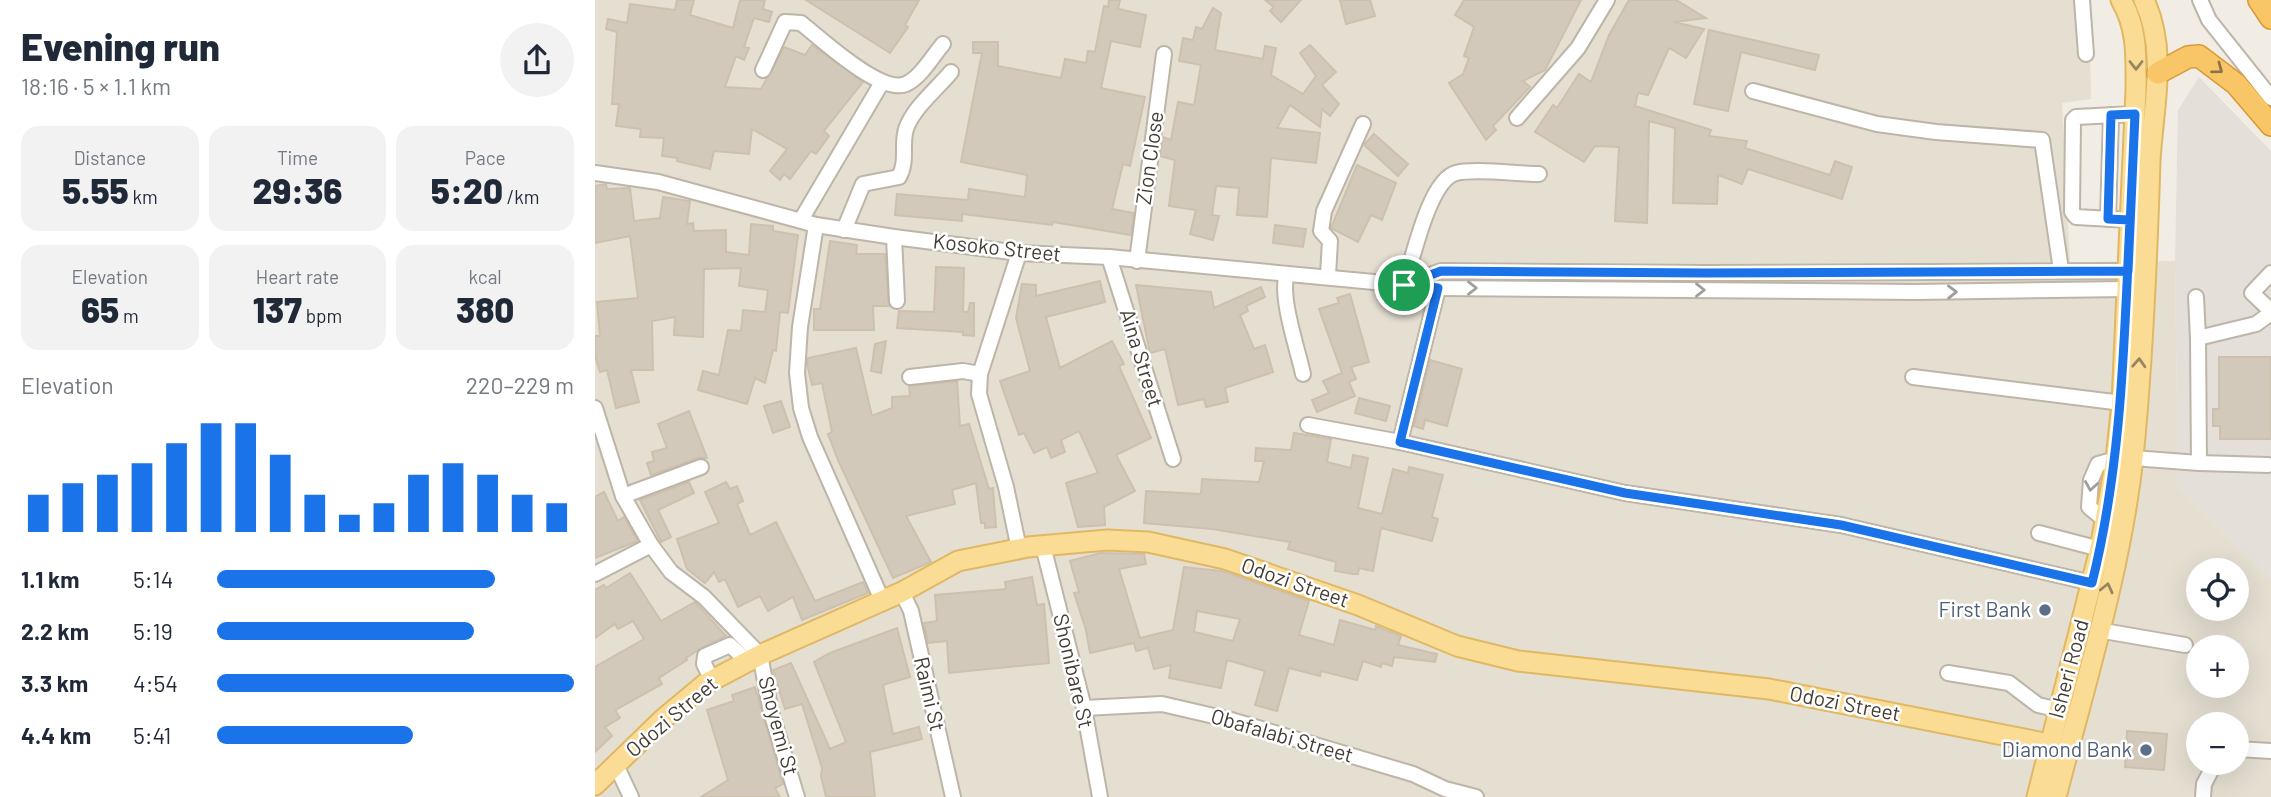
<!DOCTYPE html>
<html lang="en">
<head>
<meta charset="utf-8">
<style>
	body { margin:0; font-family:Barlow,sans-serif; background:#f2f2f3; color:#1f2937; height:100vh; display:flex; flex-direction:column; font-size:26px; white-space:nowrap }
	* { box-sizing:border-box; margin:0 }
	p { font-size:23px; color:#747a83 }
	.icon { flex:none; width:38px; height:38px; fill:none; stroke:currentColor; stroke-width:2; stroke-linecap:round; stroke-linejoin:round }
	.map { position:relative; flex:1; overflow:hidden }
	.panel { display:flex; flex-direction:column; background:#fff; width:595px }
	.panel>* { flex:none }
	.buttons { position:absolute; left:1591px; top:558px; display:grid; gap:14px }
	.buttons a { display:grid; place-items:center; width:63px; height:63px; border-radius:50%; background:#fff; box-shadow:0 7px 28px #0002; font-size:35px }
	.pin { position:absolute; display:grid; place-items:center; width:60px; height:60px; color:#fff; margin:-30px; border:4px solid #fff; border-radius:50%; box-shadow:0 2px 7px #0007 }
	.round { display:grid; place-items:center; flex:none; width:74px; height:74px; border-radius:37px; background:#f2f2f3 }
	.overview { display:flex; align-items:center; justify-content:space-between; height:119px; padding:0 21px }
	h1 { font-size:38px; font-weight:800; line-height:52px }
	.metrics { display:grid; grid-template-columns:repeat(3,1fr); gap:10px; height:119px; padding:7px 21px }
	.metrics div { display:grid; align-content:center; border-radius:18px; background:#f2f2f3; text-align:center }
	.metrics b { font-size:35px; font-weight:800 }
	.metrics small { font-size:19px; font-weight:400 }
	.metrics p { font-size:19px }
	.chart { height:196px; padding:14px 21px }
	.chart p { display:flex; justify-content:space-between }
	.chart svg { width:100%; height:126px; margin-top:7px; stroke:#1a73e8; stroke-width:6 }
	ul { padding:0 21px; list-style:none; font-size:23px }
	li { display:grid; grid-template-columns:112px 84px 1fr; align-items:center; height:52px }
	li i { height:18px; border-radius:9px; background:#1a73e8 }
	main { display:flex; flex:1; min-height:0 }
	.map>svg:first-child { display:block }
</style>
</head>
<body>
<main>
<section class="panel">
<div class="overview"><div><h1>Evening run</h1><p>18:16 · 5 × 1.1 km</p></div><a class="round"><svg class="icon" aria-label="share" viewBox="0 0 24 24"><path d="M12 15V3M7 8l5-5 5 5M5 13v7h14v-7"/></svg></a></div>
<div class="metrics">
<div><p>Distance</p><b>5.55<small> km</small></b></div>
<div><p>Time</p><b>29:36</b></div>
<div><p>Pace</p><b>5:20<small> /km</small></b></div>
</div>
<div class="metrics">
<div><p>Elevation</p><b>65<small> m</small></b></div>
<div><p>Heart rate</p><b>137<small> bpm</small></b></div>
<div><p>kcal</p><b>380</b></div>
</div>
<div class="chart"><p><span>Elevation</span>220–229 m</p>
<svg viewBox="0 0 160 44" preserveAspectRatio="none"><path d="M5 44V31M15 44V27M25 44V24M35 44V20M45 44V13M55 44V6M65 44V6M75 44V17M85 44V31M95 44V38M105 44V34M115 44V24M125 44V20M135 44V24M145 44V31M155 44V34"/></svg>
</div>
<ul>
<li><b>1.1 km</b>5:14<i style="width:78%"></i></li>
<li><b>2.2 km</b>5:19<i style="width:72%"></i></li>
<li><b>3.3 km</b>4:54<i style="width:100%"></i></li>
<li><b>4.4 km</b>5:41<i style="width:55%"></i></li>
</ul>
</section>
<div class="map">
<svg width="1676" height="797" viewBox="0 0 1676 797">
	<rect width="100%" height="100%" fill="#f2ede4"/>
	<path fill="#e5dfd2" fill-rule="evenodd" d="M0,0H1494L1496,99L1467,103L1475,262L1580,261L1583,487L1676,582V797H0ZM1603,570H1642V609H1603ZM1603,648H1642V686H1603ZM1603,724H1642V763H1603Z"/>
	<polygon fill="#e4dfd9" points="1604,77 1676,151 1676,582 1583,487 1580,261 1583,110"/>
	<g fill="#d3c9ba" stroke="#cdc0ad" stroke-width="2" fill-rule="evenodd">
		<polygon points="82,0 99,0 95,15 138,28 145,0 170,0 168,9 177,12 174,22 159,18 149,47 154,48 149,60 141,56 130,87 166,89 189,47 210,55 217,45 268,82 229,131 234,136 221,154 216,151 195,179 189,174 185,180 175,171 192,149 157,129 154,154 119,151 115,169 82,161 83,158 67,156 69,138 45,137 46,129 21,126 24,104 17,104 22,32 11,29 13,19 32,23 35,4 80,10"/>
		<polygon points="211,0 324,0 310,25 313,27 295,53"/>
		<polygon points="514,0 525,0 523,9 551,15 545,47 516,41 506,88 550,97 535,166 528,164 517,209 539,213 536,235 458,222 457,225 367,214 367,221 300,215 302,194 373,200 374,189 430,197 432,175 366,162 387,53 378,53 378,42 403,42 403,66 466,78 470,59 491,63 493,51 500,52 509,6 513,7"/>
		<polygon points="670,0 706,0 686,22 675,11 679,7"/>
		<polygon points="745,0 775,0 780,16 751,24"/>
		<polygon points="869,0 986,0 950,70 928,81 935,87 898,126 901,130 891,140 854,83 868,74 874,58 869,56 879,27 860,15"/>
		<polygon points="1034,0 1081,0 1111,18 1078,22 1109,29 1091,58 1074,48 1053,95 1043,93 1040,106 1116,130 1114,136 1152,141 1150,148 1235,175 1240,161 1257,167 1247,199 1153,169 1147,184 1123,175 1122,204 1078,203 1080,128 1054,121 1052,223 1020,221 1024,147 1000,146 989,162 940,132 958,105 962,108 984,74 996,82 1014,35"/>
		<polygon points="618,8 626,13 620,50 668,59 670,46 681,48 676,75 708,94 721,76 705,53 715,45 741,72 727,85 744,104 735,116 727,109 725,127 695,105 682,128 725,133 721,163 676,158 672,217 642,215 644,188 621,186 617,215 624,216 618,240 595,234 601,210 574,206 580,160 565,156 568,137 576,140 583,102 599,105 606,65 584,61 588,38 598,40 601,27 607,29"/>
		<polygon points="1114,30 1224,55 1220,70 1146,52 1133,111 1099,104"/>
		<polygon points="779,134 813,164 803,176 769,145"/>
		<polygon points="762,165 801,183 787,220 776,215 763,242 736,228"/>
		<polygon points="11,184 12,189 35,188 39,221 65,218 68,197 95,201 92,224 98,223 99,231 131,230 131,252 154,255 156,224 178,226 178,231 203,235 193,313 185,312 181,351 178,350 170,383 160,378 152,404 103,390 108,371 124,375 133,330 146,331 148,310 170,312 173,290 144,286 146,268 109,269 108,337 79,335 80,317 57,321 58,370 36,370 44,402 21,408 12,370 5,372 0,356 0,336 5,336 2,302 43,298 35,236 0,243 0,186"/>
		<polygon points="680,225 711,229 708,247 678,243"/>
		<polygon points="235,241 262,245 261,254 290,254 294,306 278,306 279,330 219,330 219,309 225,309"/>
		<polygon points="341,267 369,268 368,312 373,312 375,303 379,303 379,336 368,335 368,332 302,328 304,311 339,312"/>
		<polygon points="505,281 510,302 451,317 465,368 517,341 529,364 524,366 556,438 521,455 540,491 509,507 510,525 483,527 471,483 503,473 484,431 466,440 470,452 456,458 452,447 439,453 429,433 424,435 405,381 435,371 421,318 427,284 441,285 441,296"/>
		<polygon points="541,285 616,292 619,308 666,287 670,297 651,306 653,311 645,315 659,349 670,345 678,372 630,388 633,402 611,407 609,399 583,405 570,349 555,353"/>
		<polygon points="755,294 774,362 756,367 761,379 754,382 760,396 722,412 717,400 734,393 728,381 747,373 724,309 744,303 742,298"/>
		<polygon points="291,341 286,373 276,371 280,344"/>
		<polygon points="261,348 277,416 297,408 297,397 315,396 314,386 362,381 365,426 374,424 394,489 398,488 401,527 390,528 390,523 386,523 381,483 357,490 360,504 311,516 336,562 298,578 243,460 233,434 237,432 227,383 217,385 212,364 213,358"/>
		<polygon points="1624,357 1676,357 1676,439 1625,439 1625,426 1618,426 1618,409 1624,409"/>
		<polygon points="835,360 867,369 852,426 830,420 828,429 819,426"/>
		<polygon points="764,398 795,406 791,421 760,413"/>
		<polygon points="186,401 195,427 178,433 169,406"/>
		<polygon points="94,411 112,458 103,458 56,475 52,463 59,461 57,452 72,448 63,424"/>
		<polygon points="699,433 736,439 732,462 756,468 758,455 773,458 763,508 787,514 798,469 813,473 814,467 848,475 837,517 843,519 837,541 786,528 778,571 764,568 763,574 758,574 740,571 741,562 693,549 695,542 617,529 549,523 551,491 606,494 607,479 664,482 669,461 660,461 661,448 696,450"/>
		<polygon points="94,482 99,493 63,510 76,537 66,542 45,500"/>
		<polygon points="131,482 135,489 142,486 148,501 142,504 155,535 181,522 220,601 268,582 273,593 207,620 198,597 173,611 165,596 143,607 130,579 124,582 119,572 110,583 92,569 82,539 124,523 110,492"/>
		<polygon points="9,492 23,521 29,517 43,541 0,558 0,497"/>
		<path d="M505,553L549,554L551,564L524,569L545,638L578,630L589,567L627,571L714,601L704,635L739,645L745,620L780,630L781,626L806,636L803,645L842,654L840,662L799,657L797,666L787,663L786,667L768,661L762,680L726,671L725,676L694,668L682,711L660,705L670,671L632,660L626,688L574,678L576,665L559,669L553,648L541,651L539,643L495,653L491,630L479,593L484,592L475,561ZM602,611L645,619L638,641L599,632Z"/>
		<polygon points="35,573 66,621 100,602 131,636 106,648 91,658 92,660 64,678 67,684 20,710 25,718 10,727 17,736 0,752 0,667 49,639 38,621 23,629 20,624 0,638 0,590 9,585 11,588"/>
		<polygon points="437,577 442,605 449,604 454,663 354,673 352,641 333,643 329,623 342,621 340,595 411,589 410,582"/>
		<polygon points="302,628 315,677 288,685 298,734 324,727 327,739 275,752 280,797 231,797 226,776 227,768 207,704 190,709 178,670 196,663 235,749 251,742 219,662 235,653"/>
		<polygon points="160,687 188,784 180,788 185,797 106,797 133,780 112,710 139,701 137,695"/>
		<polygon points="1532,731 1572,734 1569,770 1530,767"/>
	</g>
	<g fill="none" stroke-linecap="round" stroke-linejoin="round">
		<g stroke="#bdb5a7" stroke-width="18">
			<g id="minor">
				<polyline points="1487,0 1491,54"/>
				<polyline points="1605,0 1614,20 1676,98"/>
				<path d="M168,70L190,22L206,23C226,39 286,95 311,84C326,77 337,57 348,44"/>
				<polyline points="1158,91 1282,124 1341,132 1447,140 1466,270"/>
				<polyline points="922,118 983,48 1012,0"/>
				<polyline points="0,173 63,182 221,225 299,237 424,253 514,257 843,288 1321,292 1532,289"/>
				<polyline points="1513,219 1516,115"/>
				<polyline points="206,220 286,84"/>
				<polyline points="1535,220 1481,217 1477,212 1478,120 1481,117 1540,114"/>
				<polyline points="221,225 205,327 202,373 206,408 215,437 287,600"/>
				<path d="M249,230L268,184L304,177C313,161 306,145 311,129C318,108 342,89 356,72"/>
				<polyline points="299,237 302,301"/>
				<polyline points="424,253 385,374 384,394 411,487 424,549"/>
				<polyline points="514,257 578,459"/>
				<polyline points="542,261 569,54"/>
				<polyline points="1676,273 1657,293 1676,311"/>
				<path d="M692,274C684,296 703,350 708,374"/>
				<polyline points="733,275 735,241 726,231 729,211 768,124"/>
				<polyline points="814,283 846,271 1110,273 1533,271"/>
				<path d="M809,285C818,259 834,180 861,173C878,168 923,174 944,174"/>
				<polyline points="1601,297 1603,338"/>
				<polyline points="315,377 368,371 385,374"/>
				<polyline points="1318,377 1527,403"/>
				<polyline points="0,408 28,496 56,545 76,572 109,597 165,655 176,712 202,797"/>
				<polyline points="713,425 805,442 1030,493 1246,525 1497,583"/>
				<polyline points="805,442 843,288"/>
				<polyline points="1538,458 1604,463 1603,338 1661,324 1676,313"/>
				<polyline points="1604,463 1673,465"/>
				<polyline points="28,496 106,467"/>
				<polyline points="1511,521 1494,507 1496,480 1503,464 1521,459"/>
				<polyline points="1444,533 1505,549"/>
				<polyline points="448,546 489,708 505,797"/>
				<polyline points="0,574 56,545"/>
				<polyline points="307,592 316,611 358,797"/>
				<polyline points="1503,630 1590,645"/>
				<polyline points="1353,673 1414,683 1443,705 1465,710"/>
				<polyline points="117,680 109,664 110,656 135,645 153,662"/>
				<polyline points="489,708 567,704 636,720 818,774 850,789 881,797"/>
				<polyline points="1642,749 1676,751"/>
				<polyline points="21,765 36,797"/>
				<polyline points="1608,797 1609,784 1620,763"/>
			</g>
		</g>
		<g stroke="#e0b864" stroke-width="23">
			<g id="major">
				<polyline points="0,785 68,719 110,684 165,655 307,592 363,561 433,547 512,540 553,542 630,559 763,605 862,646 923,661 1174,689 1454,744"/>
				<path d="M1442,797L1505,549L1521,459L1527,403L1541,90C1541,57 1543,29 1526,0"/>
				<path d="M1461,797C1489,687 1526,570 1538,457C1548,359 1552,259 1555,161C1558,107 1573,51 1549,0"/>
			</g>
		</g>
		<g stroke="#d89a38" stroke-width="24">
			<g id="highway">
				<polyline points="1664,0 1676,18"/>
				<polyline points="1563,73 1593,57 1604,56 1641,84 1676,125"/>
			</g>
		</g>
		<use href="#minor" stroke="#fff" stroke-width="14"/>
		<use href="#major" stroke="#fbdc94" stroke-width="19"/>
		<use href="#highway" stroke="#f9c667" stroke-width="21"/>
	</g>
	<defs><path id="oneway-chevron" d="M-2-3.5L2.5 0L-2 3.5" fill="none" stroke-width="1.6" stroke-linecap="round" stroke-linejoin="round" transform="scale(1.75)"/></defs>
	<g stroke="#96855f">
		<use href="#oneway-chevron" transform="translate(1541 65) rotate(90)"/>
		<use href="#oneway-chevron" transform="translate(1544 363) rotate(-87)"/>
		<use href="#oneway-chevron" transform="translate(1512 588) rotate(-77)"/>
	</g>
	<use stroke="#8c7448" href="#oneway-chevron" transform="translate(1623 69) rotate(37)"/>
	<g stroke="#a19e9a">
		<use href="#oneway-chevron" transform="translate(877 288)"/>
		<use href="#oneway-chevron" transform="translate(1105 290)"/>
		<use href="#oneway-chevron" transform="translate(1357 292) rotate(-1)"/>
		<use href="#oneway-chevron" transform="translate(1496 486) rotate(99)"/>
	</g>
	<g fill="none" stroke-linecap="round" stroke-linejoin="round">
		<g stroke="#fff" stroke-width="14">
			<path id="route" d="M809,285L843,288L805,442L1030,493L1246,525L1497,583C1527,463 1529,342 1535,220L1513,219L1516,115L1540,114L1533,271L1110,273L846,271L809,285"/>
		</g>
		<use href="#route" stroke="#1a73e8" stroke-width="9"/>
	</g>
	<g fill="#5c6f8a" stroke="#fff" stroke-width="2.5">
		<circle cx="1450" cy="610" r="7"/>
		<circle cx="1551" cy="750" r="7"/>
	</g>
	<g text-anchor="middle" stroke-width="5" stroke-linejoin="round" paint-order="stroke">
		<g font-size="21" fill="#433d34" stroke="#fff">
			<text transform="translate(555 158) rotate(-82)" y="7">Zion Close</text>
			<text transform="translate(402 248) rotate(6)" y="7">Kosoko Street</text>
			<text transform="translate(546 358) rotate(73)" y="7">Aina Street</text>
			<text transform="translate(700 583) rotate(19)" y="7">Odozi Street</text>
			<text transform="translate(1474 669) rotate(-75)" y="7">Isheri Road</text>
			<text transform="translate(478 671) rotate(77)" y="7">Shonibare St</text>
			<text transform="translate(334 694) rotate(77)" y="7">Raimi St</text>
			<text transform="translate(1250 704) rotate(11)" y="7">Odozi Street</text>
			<text transform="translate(77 717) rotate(-40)" y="7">Odozi Street</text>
			<text transform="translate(183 726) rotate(75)" y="7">Shoyemi St</text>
			<text transform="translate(687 736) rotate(16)" y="7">Obafalabi Street</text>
		</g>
		<g font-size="21" fill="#4e5e75" stroke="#fff" text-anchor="end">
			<text x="1436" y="617">First Bank</text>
			<text x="1537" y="757">Diamond Bank</text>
		</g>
	</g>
</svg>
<div class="buttons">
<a><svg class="icon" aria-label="locate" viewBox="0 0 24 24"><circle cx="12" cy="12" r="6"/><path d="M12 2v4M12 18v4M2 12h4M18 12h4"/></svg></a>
<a>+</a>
<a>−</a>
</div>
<div class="pin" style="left:809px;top:285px;background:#1e9e55"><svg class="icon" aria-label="arrive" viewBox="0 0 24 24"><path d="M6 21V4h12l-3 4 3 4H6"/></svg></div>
</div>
</main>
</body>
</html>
